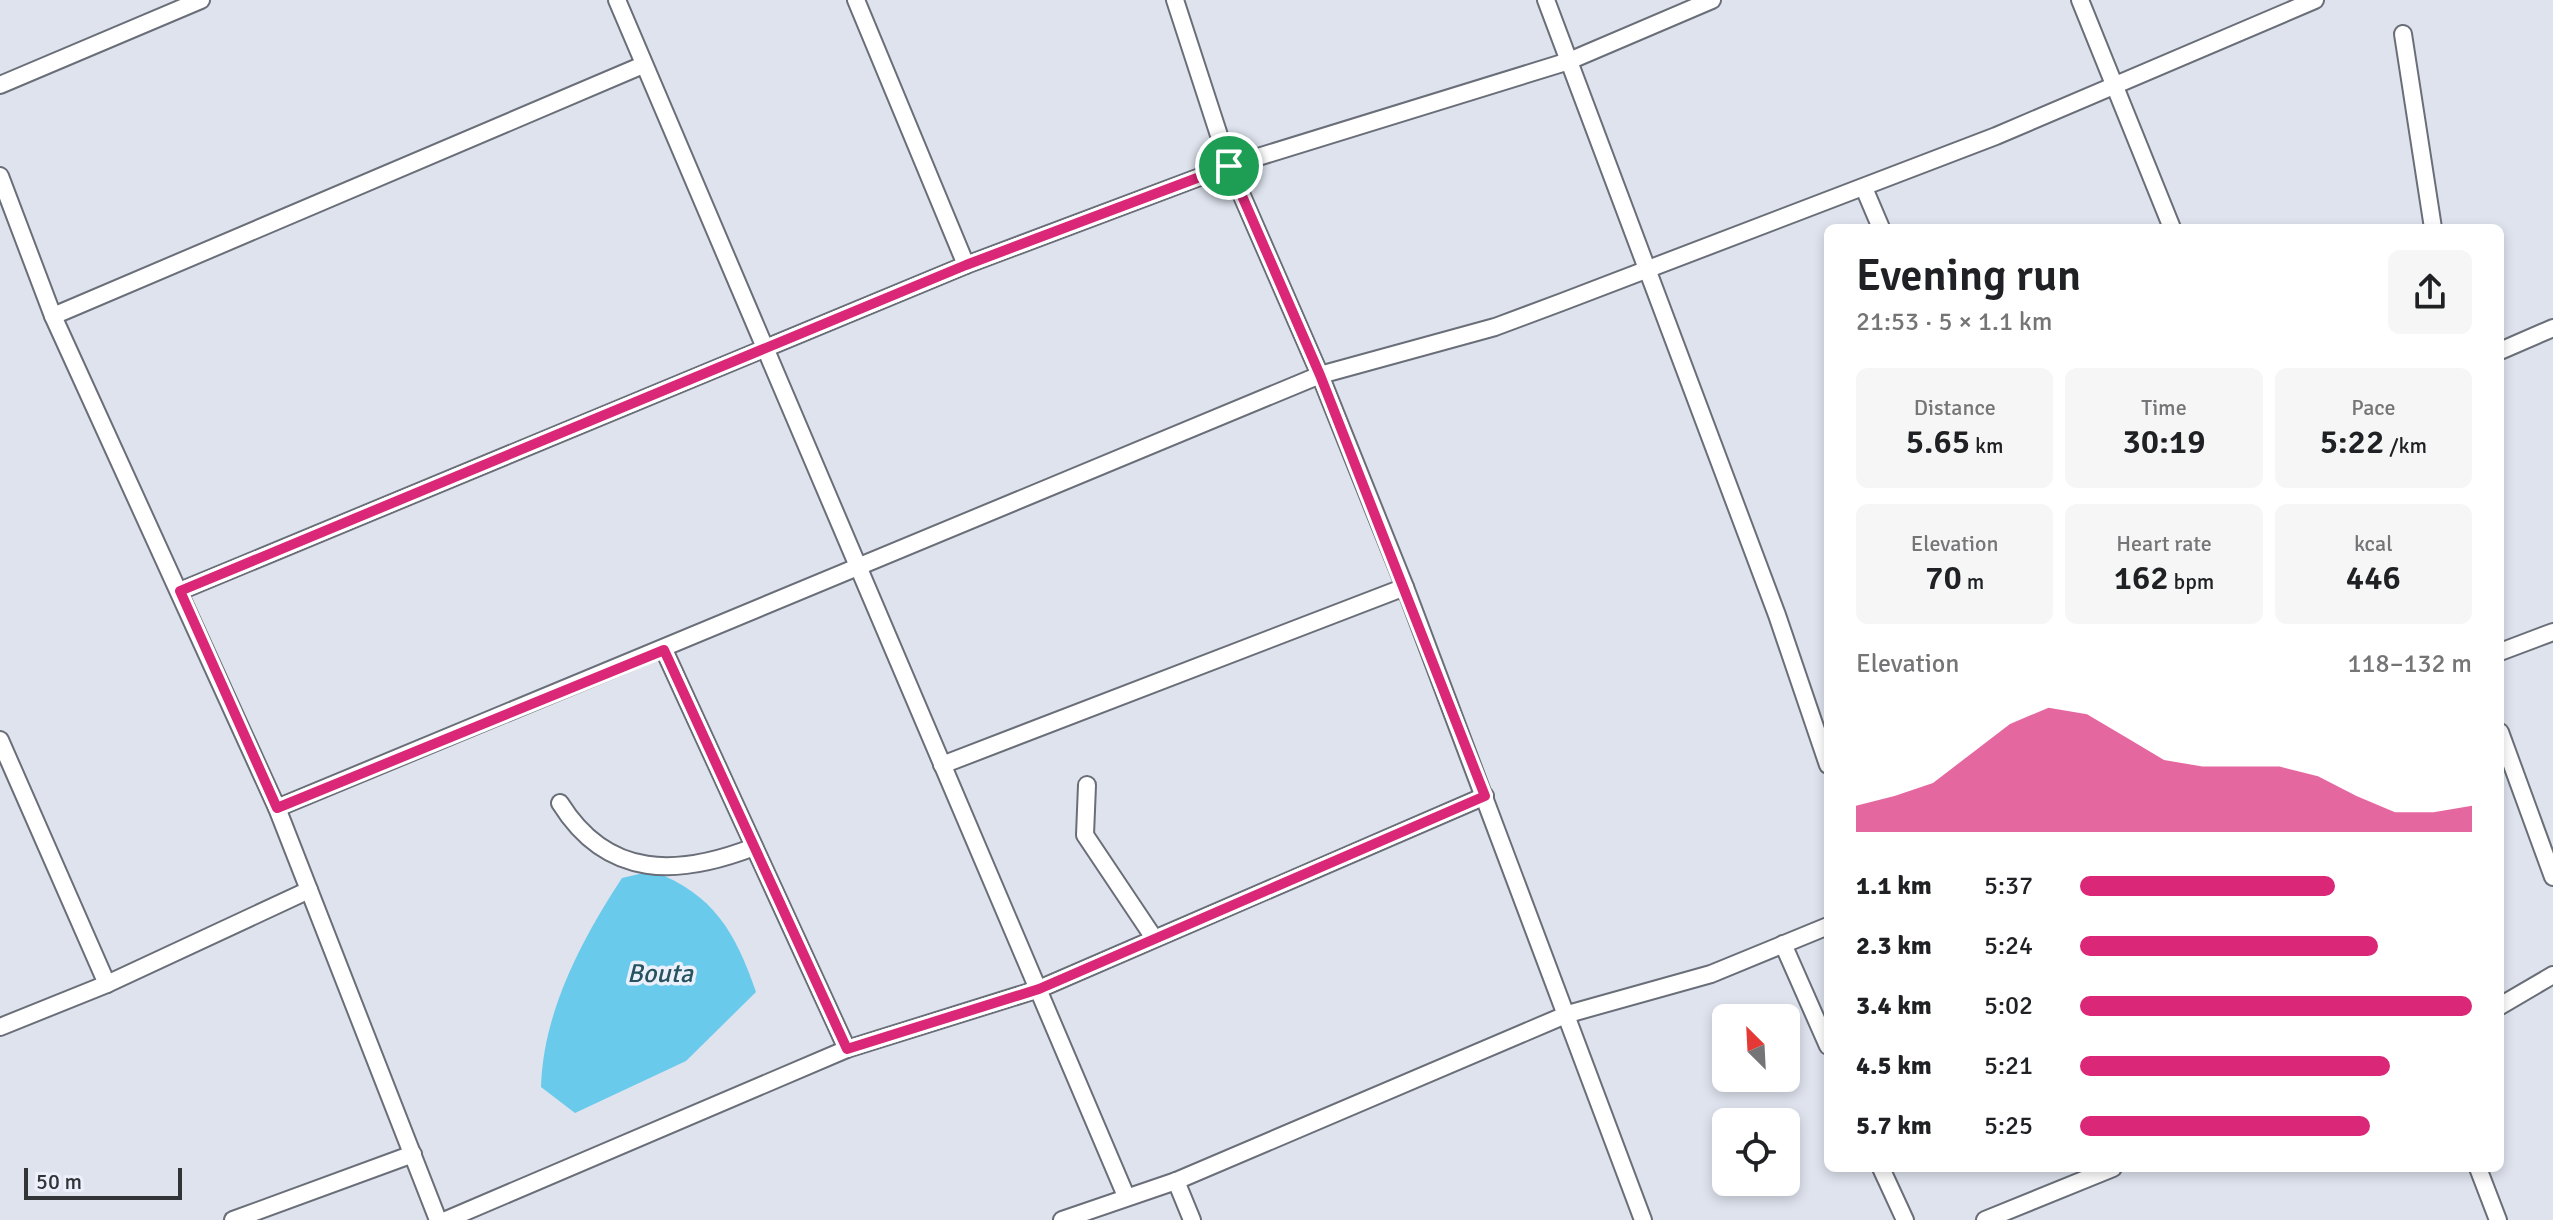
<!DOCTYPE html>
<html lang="en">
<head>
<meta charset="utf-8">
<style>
	body { margin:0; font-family:Signika,sans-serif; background:#f6f6f6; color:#202124; height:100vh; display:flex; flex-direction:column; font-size:30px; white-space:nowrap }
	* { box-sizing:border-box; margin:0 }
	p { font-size:26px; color:#757577 }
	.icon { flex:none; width:44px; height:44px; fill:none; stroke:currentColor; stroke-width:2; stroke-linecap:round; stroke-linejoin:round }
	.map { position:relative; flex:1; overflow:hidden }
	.drawer { position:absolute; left:1824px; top:224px; width:680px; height:948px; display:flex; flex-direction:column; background:#fff; border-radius:12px; box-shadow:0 4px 12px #0003 }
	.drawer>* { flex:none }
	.needle { width:52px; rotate:336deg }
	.buttons { position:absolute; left:1712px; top:1004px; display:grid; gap:16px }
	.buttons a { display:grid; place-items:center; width:88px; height:88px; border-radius:12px; background:#fff; box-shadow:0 4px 12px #0003; font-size:40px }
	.scale { position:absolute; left:24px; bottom:20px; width:158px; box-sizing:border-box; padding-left:8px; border:4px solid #323438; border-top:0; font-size:22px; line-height:28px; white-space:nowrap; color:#323438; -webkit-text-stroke:6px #ebf0fb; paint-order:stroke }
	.pin { position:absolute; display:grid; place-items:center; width:68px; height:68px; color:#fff; margin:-34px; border:4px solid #fff; border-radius:50%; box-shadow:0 2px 8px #0007 }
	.round { display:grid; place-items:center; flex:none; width:84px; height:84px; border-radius:12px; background:#f6f6f6 }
	.overview { display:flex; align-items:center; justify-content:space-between; height:136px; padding:0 32px }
	h1 { font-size:44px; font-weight:600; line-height:60px }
	.stats { display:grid; grid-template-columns:repeat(3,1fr); gap:12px; height:136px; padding:8px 32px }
	.stats div { display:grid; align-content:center; border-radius:12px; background:#f6f6f6; text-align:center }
	.stats b { font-size:34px; font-weight:600 }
	.stats small { font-size:22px; font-weight:400 }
	.stats p { font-size:22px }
	.chart { height:224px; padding:16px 32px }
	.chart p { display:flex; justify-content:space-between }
	.chart svg { width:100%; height:144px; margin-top:8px; fill:#db2777; opacity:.7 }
	ul { padding:0 32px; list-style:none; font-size:26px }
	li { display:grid; grid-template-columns:128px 96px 1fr; align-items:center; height:60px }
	li i { height:20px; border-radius:10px; background:#db2777 }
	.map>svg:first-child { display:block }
</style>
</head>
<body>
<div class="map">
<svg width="2553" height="1220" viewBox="0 0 2553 1220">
	<rect width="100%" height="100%" fill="#dee3ee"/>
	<path fill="#69caeb" d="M652,871C714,894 735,932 756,992L686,1061L575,1113L541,1087C543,1012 582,939 622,878Z"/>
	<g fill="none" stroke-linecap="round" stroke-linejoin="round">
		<g stroke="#696e78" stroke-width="20">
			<g id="minor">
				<polyline points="617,0 1126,1196"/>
				<polyline points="856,0 966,265"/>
				<polyline points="1175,0 1229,166 1320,375 1405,587 1643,1220"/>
				<polyline points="1546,0 1777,615 1828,765"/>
				<polyline points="2080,0 2172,228"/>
				<polyline points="2403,34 2433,228"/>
				<polyline points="0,85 201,0"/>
				<polyline points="0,176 53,316 277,808 438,1220"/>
				<polyline points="1864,188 1881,228"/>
				<polyline points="53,316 643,65"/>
				<polyline points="2500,351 2553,328"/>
				<polyline points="180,591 966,265 1229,166 1569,61 1712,0"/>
				<polyline points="664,650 847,1049"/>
				<polyline points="2500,652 2553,632"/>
				<polyline points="2500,732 2553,877"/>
				<polyline points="0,740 107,984"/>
				<polyline points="942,765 1405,587"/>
				<polyline points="1087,785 1085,835 1154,938"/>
				<path d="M560,803C608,880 679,876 754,847"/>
				<polyline points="277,808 1320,375 1495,327 1562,302 1996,136 2315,0"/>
				<polyline points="1783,944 1828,1046"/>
				<polyline points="2500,1006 2553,975"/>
				<polyline points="0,1027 107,984 309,890"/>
				<polyline points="1881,1168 1905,1220"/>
				<polyline points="2478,1168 2498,1220"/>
				<polyline points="1176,1181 1192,1220"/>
				<polyline points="233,1220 413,1154"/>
				<polyline points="446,1220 847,1049 1039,989 1485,796"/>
				<polyline points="1062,1220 1176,1181 1568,1014 1711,974 1828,926"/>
				<polyline points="1985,1220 2113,1168"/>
			</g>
		</g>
		<use href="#minor" stroke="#fff" stroke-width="16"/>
	</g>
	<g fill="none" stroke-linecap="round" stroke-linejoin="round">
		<g stroke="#fff" stroke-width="16">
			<polygon id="route" points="1229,166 1320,375 1485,796 1039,989 847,1049 664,650 277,808 180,591 966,265"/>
		</g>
		<use href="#route" stroke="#db2777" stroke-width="10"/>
	</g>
	<g text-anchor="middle" stroke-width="7" stroke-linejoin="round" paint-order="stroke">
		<g font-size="26" font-style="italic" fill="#275260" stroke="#ebf0fb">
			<text x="660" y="982">Bouta</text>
		</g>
	</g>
</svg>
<div class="buttons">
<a><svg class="needle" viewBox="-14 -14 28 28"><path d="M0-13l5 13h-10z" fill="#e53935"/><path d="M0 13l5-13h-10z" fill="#757577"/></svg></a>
<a><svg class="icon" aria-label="locate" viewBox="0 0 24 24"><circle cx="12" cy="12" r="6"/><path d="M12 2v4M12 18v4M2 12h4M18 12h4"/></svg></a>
</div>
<div class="scale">50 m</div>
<div class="pin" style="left:1229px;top:166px;background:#1e9e55"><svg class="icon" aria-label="arrive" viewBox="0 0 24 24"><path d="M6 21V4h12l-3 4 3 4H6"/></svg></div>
<section class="drawer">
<div class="overview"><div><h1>Evening run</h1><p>21:53 · 5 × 1.1 km</p></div><a class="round"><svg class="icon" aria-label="share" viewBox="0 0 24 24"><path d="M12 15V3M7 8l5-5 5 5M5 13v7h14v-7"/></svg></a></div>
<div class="stats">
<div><p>Distance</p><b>5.65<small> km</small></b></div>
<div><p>Time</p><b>30:19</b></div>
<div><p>Pace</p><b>5:22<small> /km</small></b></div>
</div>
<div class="stats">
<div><p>Elevation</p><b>70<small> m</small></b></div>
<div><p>Heart rate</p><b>162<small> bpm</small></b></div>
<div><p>kcal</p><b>446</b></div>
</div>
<div class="chart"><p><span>Elevation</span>118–132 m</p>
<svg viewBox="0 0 160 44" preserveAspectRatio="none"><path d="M0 44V36L10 33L20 29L30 20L40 11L50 6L60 8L70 15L80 22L90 24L100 24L110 24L120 27L130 33L140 38L150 38L160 36V44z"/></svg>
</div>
<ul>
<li><b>1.1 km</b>5:37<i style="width:65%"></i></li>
<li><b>2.3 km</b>5:24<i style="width:76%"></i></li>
<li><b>3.4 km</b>5:02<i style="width:100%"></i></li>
<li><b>4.5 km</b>5:21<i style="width:79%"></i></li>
<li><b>5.7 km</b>5:25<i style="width:74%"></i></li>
</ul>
</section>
</div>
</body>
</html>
